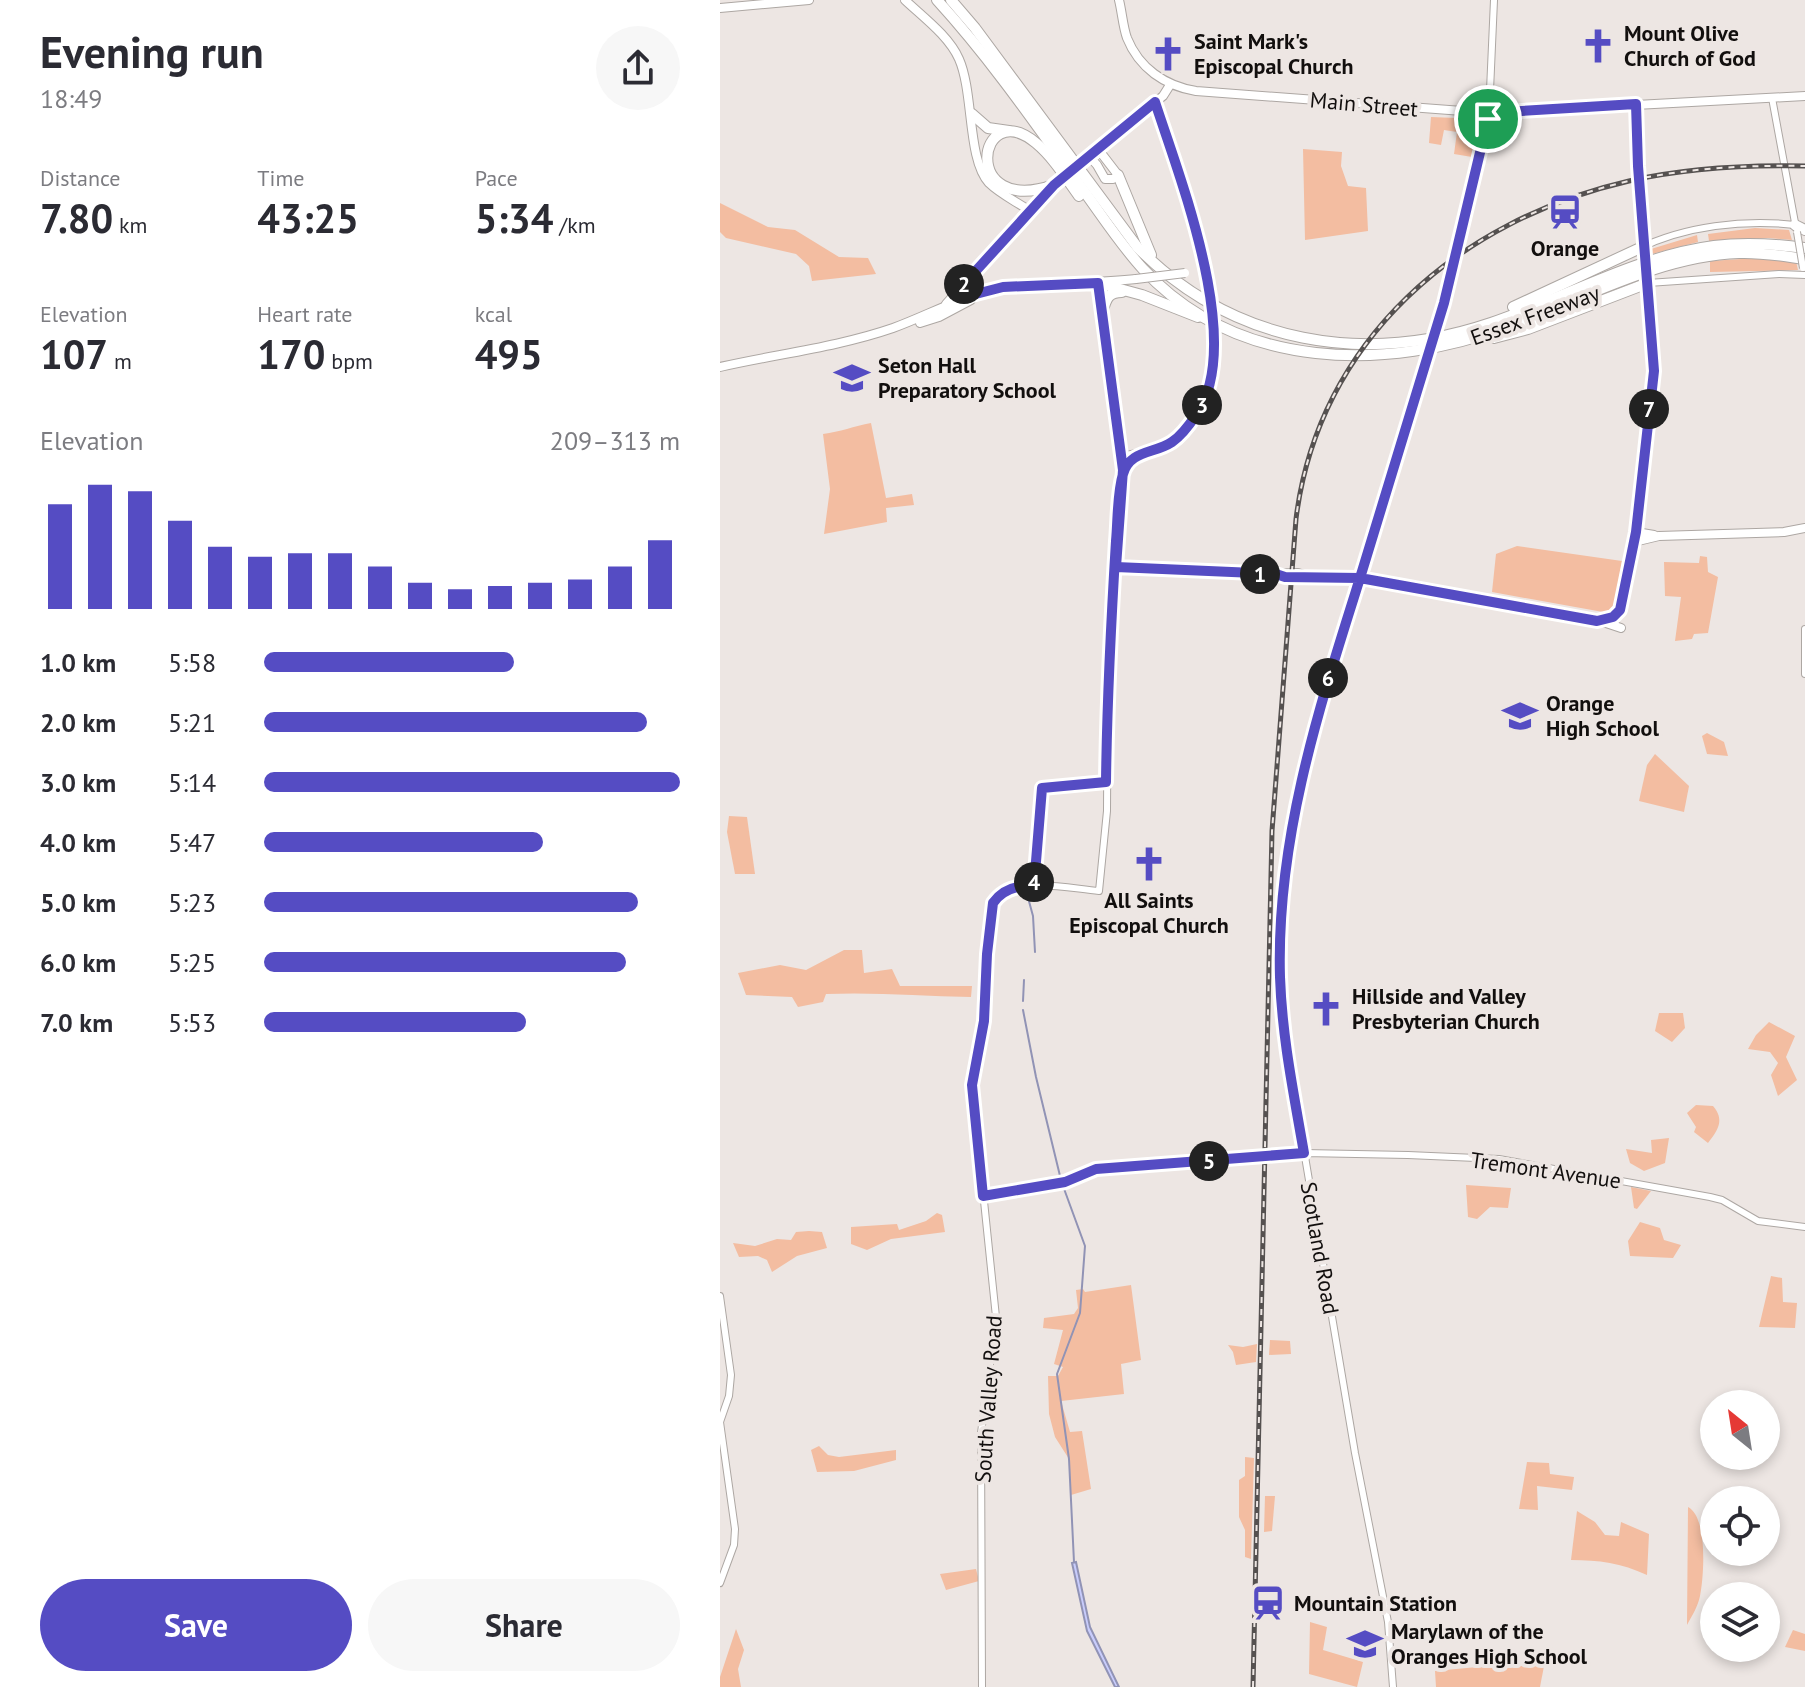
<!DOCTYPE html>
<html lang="en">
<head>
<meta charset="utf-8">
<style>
	body { margin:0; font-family:"PT Sans",sans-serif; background:#f7f7f7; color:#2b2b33; height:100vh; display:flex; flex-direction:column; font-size:30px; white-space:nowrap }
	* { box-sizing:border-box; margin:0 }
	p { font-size:26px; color:#7c7c81 }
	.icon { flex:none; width:44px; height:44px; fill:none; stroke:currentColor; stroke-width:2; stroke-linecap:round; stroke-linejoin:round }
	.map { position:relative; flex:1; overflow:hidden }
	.drawer { display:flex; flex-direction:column; background:#fff; width:720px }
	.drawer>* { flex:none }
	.needle { width:52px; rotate:330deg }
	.fabs { position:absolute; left:980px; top:1390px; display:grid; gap:16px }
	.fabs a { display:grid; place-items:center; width:80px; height:80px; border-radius:50%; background:#fff; box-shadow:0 4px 12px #0003; font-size:40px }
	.pin { position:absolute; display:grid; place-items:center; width:68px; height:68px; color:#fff; margin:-34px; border:4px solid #fff; border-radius:50%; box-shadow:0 2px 8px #0007 }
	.km { position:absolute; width:40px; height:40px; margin:-20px; border-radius:50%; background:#222; color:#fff; font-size:22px; line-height:40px; text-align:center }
	.round { display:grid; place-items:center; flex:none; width:84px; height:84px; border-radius:42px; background:#f7f7f7 }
	.head { display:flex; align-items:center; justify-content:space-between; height:136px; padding:0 40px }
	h1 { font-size:44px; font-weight:600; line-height:60px }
	.metrics { display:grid; grid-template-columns:repeat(3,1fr); gap:12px; height:136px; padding:8px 40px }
	.metrics div { display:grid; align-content:center }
	.metrics b { font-size:40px; font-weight:600 }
	.metrics small { font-size:22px; font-weight:400 }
	.metrics p { font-size:22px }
	.chart { height:224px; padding:16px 40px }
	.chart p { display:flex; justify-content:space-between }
	.chart svg { width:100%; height:144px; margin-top:8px; stroke:#554cc3; stroke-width:6 }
	.primary-button { display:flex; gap:16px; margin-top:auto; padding:16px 40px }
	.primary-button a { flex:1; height:92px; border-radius:48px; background:#554cc3; color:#fff; font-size:32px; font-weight:600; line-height:92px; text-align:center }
	.primary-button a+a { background:#f7f7f7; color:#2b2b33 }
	ul { padding:0 40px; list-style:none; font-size:26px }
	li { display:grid; grid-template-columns:128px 96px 1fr; align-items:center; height:60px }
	li i { height:20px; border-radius:10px; background:#554cc3 }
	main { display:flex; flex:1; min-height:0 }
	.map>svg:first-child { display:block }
</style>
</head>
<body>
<main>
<section class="drawer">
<div class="head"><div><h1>Evening run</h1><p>18:49</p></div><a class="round"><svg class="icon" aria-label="share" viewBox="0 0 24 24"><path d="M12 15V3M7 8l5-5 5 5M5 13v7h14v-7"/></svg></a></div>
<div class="metrics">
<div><p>Distance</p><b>7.80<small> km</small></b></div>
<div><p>Time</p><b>43:25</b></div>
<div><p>Pace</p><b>5:34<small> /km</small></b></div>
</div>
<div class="metrics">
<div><p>Elevation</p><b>107<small> m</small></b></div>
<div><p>Heart rate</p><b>170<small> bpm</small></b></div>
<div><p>kcal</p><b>495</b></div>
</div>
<div class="chart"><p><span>Elevation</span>209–313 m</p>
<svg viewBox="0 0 160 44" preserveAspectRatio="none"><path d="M5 44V12M15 44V6M25 44V8M35 44V17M45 44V25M55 44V28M65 44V27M75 44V27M85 44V31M95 44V36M105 44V38M115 44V37M125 44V36M135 44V35M145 44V31M155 44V23"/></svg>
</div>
<ul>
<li><b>1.0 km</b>5:58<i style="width:60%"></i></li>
<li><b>2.0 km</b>5:21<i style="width:92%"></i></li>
<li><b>3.0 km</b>5:14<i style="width:100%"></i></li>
<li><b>4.0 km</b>5:47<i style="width:67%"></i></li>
<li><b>5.0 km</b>5:23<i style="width:90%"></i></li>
<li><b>6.0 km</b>5:25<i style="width:87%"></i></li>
<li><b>7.0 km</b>5:53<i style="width:63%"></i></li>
</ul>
<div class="primary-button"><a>Save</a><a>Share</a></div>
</section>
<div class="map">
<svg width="1085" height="1687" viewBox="0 0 1085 1687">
	<rect width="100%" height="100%" fill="#ede6e3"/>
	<g fill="#f3bda1">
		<polygon points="711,117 761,119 752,157 734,154 737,132 724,130 721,145 709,143"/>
		<polygon points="583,149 622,152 621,166 628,186 646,188 648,231 585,240"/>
		<polygon points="0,203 48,227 75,230 119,257 148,258 156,274 92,281 89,266 76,254 6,238 0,232"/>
		<polygon points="1035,228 1069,230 1072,240 1048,238 989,241 988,234"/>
		<polygon points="977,235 978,242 932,254 931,249"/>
		<polygon points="1037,258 1076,261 1078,270 990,272 990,261"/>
		<path d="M151,423L166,498L192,494L194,505L166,508L167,522L104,534L110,489L103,434C120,432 134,426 151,423Z"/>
		<polygon points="797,546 902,561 895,604 890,610 883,612 772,592 776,554"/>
		<polygon points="980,556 987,557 988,572 998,577 988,633 974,634 972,639 955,641 961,597 945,596 944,562 979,563"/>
		<polygon points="987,733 1004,742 1008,756 987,754 982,736"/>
		<polygon points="935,754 969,786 964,812 919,801 927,765"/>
		<polygon points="9,816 27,817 35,874 15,874 7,832"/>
		<path d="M124,950H142L144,973L172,969L180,986H252L251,997C202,996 154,992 106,994L103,1002L78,1007L72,997L26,995L18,973L60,965L86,970Z"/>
		<polygon points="939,1013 963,1013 965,1028 952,1042 935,1031"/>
		<polygon points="1049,1022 1075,1036 1066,1057 1077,1080 1058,1096 1051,1075 1058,1063 1050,1052 1028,1049 1036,1035"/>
		<path d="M976,1105L993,1106C1005,1120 998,1130 988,1143L974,1132L976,1127L967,1113Z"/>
		<polygon points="949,1138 945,1163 924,1171 910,1163 906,1149 932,1153 931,1140"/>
		<polygon points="746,1185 791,1188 788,1208 770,1207 757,1219 748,1217"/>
		<polygon points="911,1187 931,1191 917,1209 914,1208"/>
		<polygon points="217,1213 222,1215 225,1232 171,1239 147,1250 131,1244 131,1227 177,1224 179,1230 206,1221"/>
		<polygon points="920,1222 940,1228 944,1240 961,1245 953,1258 910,1256 908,1241"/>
		<polygon points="89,1231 102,1232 107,1248 77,1256 52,1272 47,1260 38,1256 19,1257 13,1243 35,1246 57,1239 71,1240 76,1232"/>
		<polygon points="1051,1276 1062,1278 1063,1302 1077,1303 1075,1328 1039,1327"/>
		<polygon points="411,1285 421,1360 401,1364 404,1394 341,1401 350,1432 362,1431 371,1489 351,1495 349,1459 335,1437 329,1414 328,1376 338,1376 343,1367 334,1364 343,1330 323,1328 324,1318 354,1314 358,1308 356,1290 363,1289 365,1292"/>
		<polygon points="550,1340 570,1341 571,1354 549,1355"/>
		<polygon points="537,1344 536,1362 516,1365 513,1352 508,1345 523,1347"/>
		<polygon points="99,1446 108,1455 119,1457 176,1450 176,1460 134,1471 97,1472 91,1450"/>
		<polygon points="525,1457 534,1458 531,1559 525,1557 525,1530 519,1517 519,1480 525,1476"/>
		<polygon points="807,1462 829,1463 830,1474 854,1477 852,1490 817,1486 818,1510 799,1509"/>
		<polygon points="545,1496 555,1496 552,1531 544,1532"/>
		<path d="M968,1507C988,1517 984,1576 980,1596C978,1606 972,1616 967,1625Z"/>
		<path d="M857,1511L875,1522L885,1535L899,1536L901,1522L929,1534L927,1575C901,1563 879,1560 851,1560Z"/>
		<polygon points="256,1569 259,1581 226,1590 220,1574"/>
		<polygon points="590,1622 607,1627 603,1650 643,1662 637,1687 589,1674"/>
		<polygon points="16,1629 24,1650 18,1669 21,1687 0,1687 0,1677"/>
		<polygon points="1073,1630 1085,1634 1085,1651 1065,1647"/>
		<polygon points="768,1666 824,1666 820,1687 716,1687 715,1671"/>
	</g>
	<polygon fill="#c8ccfc" stroke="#9193b5" stroke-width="2" points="356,1562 370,1627 399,1687 395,1687 367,1631 352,1563"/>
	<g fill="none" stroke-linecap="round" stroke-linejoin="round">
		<g stroke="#9193b5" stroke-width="2">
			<polyline points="307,894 313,916 315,952"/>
			<polyline points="303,1001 304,980"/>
			<polyline points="303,1010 316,1077 341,1180"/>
			<polyline points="343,1186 365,1246 360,1313 337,1374 349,1459 354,1562"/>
		</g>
		<g stroke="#ada7a3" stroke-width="8">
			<g id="secondary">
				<polyline points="1052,98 1076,228"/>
				<polyline points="916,104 916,174 921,196"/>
				<polyline points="921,193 926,256"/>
				<path d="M918,249C964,226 1025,219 1075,225"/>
				<polyline points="737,253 769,113 774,0"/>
				<polyline points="928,283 1059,274 1085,275"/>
				<polyline points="714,330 724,303"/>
				<polyline points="916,534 934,371 928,283"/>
				<polyline points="1085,629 1085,674"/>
				<polyline points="314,886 322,788 386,782"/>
				<polyline points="542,1156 584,1153 688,1155 779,1159 990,1197 1002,1200 1038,1221 1085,1227"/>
				<polyline points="263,1196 345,1182 369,1170 542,1155"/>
				<polyline points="0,1296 11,1375 9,1396 0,1422 15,1529 14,1545 0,1583"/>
				<path d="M262,1687L261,1433L276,1317L252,1085L264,1021L267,954L275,900C303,876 345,888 379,891L387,811L388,649L396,567"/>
				<path d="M673,1687L668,1622L635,1453L564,1032C560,951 562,869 579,789C611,643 669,503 706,357"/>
			</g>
		</g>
		<g stroke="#ada7a3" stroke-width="10">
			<g id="primary">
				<path d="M185,0C203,17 229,36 239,59C254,93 247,159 269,183C280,194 297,202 310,211"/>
				<path d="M399,0C402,12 403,27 407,38C419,68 445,86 476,91L769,113L1085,96"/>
				<polyline points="0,8 89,0"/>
				<polyline points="435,102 476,223 487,285"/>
				<polyline points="369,156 377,165 385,179 393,179 398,175 378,149"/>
				<polyline points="363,161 443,96 450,85"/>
				<polyline points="378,283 403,470 396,567 541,574 578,573 584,575 640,578 883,622 893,617 900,610 914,542 939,536 1064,532 1085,528"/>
				<polyline points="226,304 332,186"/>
				<polyline points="200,323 219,317 251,300"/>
				<path d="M0,367C57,354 118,347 173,328C209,315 243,295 282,288C323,281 372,284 416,279"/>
				<path d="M402,457C417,453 437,452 450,443C489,419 494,370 493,329"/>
				<polyline points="916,532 934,535"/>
				<polyline points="883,622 901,628"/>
			</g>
		</g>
		<g stroke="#ada7a3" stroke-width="12">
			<g id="highway">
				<path d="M217,0C270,58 315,123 361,187C381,214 400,244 423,269C518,371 667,372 789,326C863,299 939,256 1019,253C1041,252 1063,256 1085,259"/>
				<path d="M231,0L255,28L418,248C514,344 644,366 771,323C845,298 917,256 994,246C1025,242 1055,244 1085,248"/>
				<polyline points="252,114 268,128 289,131"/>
				<polyline points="398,175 431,255"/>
				<path d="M334,185C239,218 257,94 316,143C333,157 346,178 359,196"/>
				<polyline points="1075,225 1085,230"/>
				<polyline points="378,283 422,295 478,317"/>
				<polyline points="793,307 918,249"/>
				<path d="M382,313C386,300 387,292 402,292"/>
				<polyline points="774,338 808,329 928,283"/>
			</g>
		</g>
		<use href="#secondary" stroke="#fff" stroke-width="6"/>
		<use href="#primary" stroke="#fff" stroke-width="8"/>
		<use href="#highway" stroke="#fff" stroke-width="10"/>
		<g stroke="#555150" stroke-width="5">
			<path id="rail" d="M533,1687L552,831L576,519C598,340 739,220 909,181C966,168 1026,165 1085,166"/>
		</g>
		<use href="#rail" stroke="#ede6e3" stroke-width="2" stroke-dasharray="6" stroke-linecap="butt"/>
		<g stroke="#ada7a3" stroke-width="8" stroke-linecap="butt">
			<g id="secondary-bridge">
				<polyline points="1077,232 1083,268"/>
				<polyline points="926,256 928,279"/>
				<polyline points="724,303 737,253"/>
				<polyline points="706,357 714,330"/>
			</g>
		</g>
		<g stroke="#ada7a3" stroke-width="10" stroke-linecap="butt">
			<g id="primary-bridge">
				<polyline points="338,181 363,161"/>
				<polyline points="416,279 465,273"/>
				<polyline points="487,285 493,329"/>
			</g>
		</g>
		<use href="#secondary-bridge" stroke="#fff" stroke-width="6"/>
		<use href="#primary-bridge" stroke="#fff" stroke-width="8"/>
	</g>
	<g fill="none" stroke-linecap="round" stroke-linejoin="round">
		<g stroke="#fff" stroke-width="16">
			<path id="route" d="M768,119L724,303L640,578L565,577L556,574L396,567L403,470L378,283L283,287L248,296L244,294L243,285L334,185L435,102C459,176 526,345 476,415C470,424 461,436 452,442C434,454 410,450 403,474C397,494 398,520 396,541C391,622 387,701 386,782L322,788L314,886C297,885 283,889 273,903L267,954L264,1021L252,1085L263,1196L345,1182L376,1169L584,1153C574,1095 562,1037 560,977C556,839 599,708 640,578L877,621L893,617L900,610L916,532L934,371L918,166L916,104L769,113L768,119"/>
		</g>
		<use href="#route" stroke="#554cc3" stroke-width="10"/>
	</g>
	<defs>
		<g id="church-bare" transform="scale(2.76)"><path d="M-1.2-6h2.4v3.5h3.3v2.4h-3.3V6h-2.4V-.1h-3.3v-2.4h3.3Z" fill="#554cc3" stroke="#ede6e3" stroke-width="2.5" paint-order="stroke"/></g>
		<g id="station-bare" transform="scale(2.76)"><path d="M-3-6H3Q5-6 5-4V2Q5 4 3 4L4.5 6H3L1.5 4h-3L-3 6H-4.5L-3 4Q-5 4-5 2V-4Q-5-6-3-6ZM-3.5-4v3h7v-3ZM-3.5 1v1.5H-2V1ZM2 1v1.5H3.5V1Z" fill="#554cc3" stroke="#ede6e3" stroke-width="2.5" paint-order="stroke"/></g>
		<g id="school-bare" transform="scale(2.76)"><path d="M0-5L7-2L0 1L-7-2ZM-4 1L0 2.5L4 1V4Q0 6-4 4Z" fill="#554cc3" stroke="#ede6e3" stroke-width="2.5" paint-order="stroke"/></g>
	</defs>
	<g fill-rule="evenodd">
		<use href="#church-bare" x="878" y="46"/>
		<use href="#church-bare" x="448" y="54"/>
		<use href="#station-bare" x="845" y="212"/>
		<use href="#school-bare" x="132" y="378"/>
		<use href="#school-bare" x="800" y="716"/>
		<use href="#church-bare" x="429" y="864"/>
		<use href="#church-bare" x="606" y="1009"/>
		<use href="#station-bare" x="548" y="1603"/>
		<use href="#school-bare" x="645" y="1644"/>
	</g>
	<g text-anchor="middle" stroke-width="8" stroke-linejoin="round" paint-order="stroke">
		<g font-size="22" font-weight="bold" fill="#120f0e" stroke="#ede6e3" text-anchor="start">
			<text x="904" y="41">Mount Olive<tspan x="904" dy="25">Church of God</tspan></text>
			<text x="474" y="49">Saint Mark's<tspan x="474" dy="25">Episcopal Church</tspan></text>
			<text x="845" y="256" text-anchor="middle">Orange</text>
			<text x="158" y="373">Seton Hall<tspan x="158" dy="25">Preparatory School</tspan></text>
			<text x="826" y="711">Orange<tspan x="826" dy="25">High School</tspan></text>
			<text x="429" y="908" text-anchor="middle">All Saints<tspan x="429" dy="25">Episcopal Church</tspan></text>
			<text x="632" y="1004">Hillside and Valley<tspan x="632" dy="25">Presbyterian Church</tspan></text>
			<text x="574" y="1611">Mountain Station</text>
			<text x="671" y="1639">Marylawn of the<tspan x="671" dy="25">Oranges High School</tspan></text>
		</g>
		<g font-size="22" fill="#120f0e" stroke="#ede6e3">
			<text transform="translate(644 104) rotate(5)" y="8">Main Street</text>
			<text transform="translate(815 315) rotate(-20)" y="8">Essex Freeway</text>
			<text transform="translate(826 1170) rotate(8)" y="8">Tremont Avenue</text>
			<text transform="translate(600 1248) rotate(80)" y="8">Scotland Road</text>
			<text transform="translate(268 1399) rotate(-86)" y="8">South Valley Road</text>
		</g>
	</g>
</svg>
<div class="fabs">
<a><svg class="needle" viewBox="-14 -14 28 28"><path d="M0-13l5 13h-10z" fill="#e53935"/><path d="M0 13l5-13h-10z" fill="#7c7c81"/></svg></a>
<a><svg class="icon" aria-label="locate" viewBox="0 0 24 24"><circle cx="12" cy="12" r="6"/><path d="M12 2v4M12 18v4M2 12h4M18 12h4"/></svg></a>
<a><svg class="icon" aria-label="layers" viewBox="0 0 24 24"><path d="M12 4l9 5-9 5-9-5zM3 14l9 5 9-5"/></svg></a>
</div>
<div class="pin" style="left:768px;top:119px;background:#1e9e55"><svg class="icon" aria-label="arrive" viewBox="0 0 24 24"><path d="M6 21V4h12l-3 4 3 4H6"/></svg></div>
<b class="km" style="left:540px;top:574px">1</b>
<b class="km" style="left:244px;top:284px">2</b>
<b class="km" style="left:482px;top:405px">3</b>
<b class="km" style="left:314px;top:882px">4</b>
<b class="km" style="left:489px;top:1161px">5</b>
<b class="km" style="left:608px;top:678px">6</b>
<b class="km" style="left:929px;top:409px">7</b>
</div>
</main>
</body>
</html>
